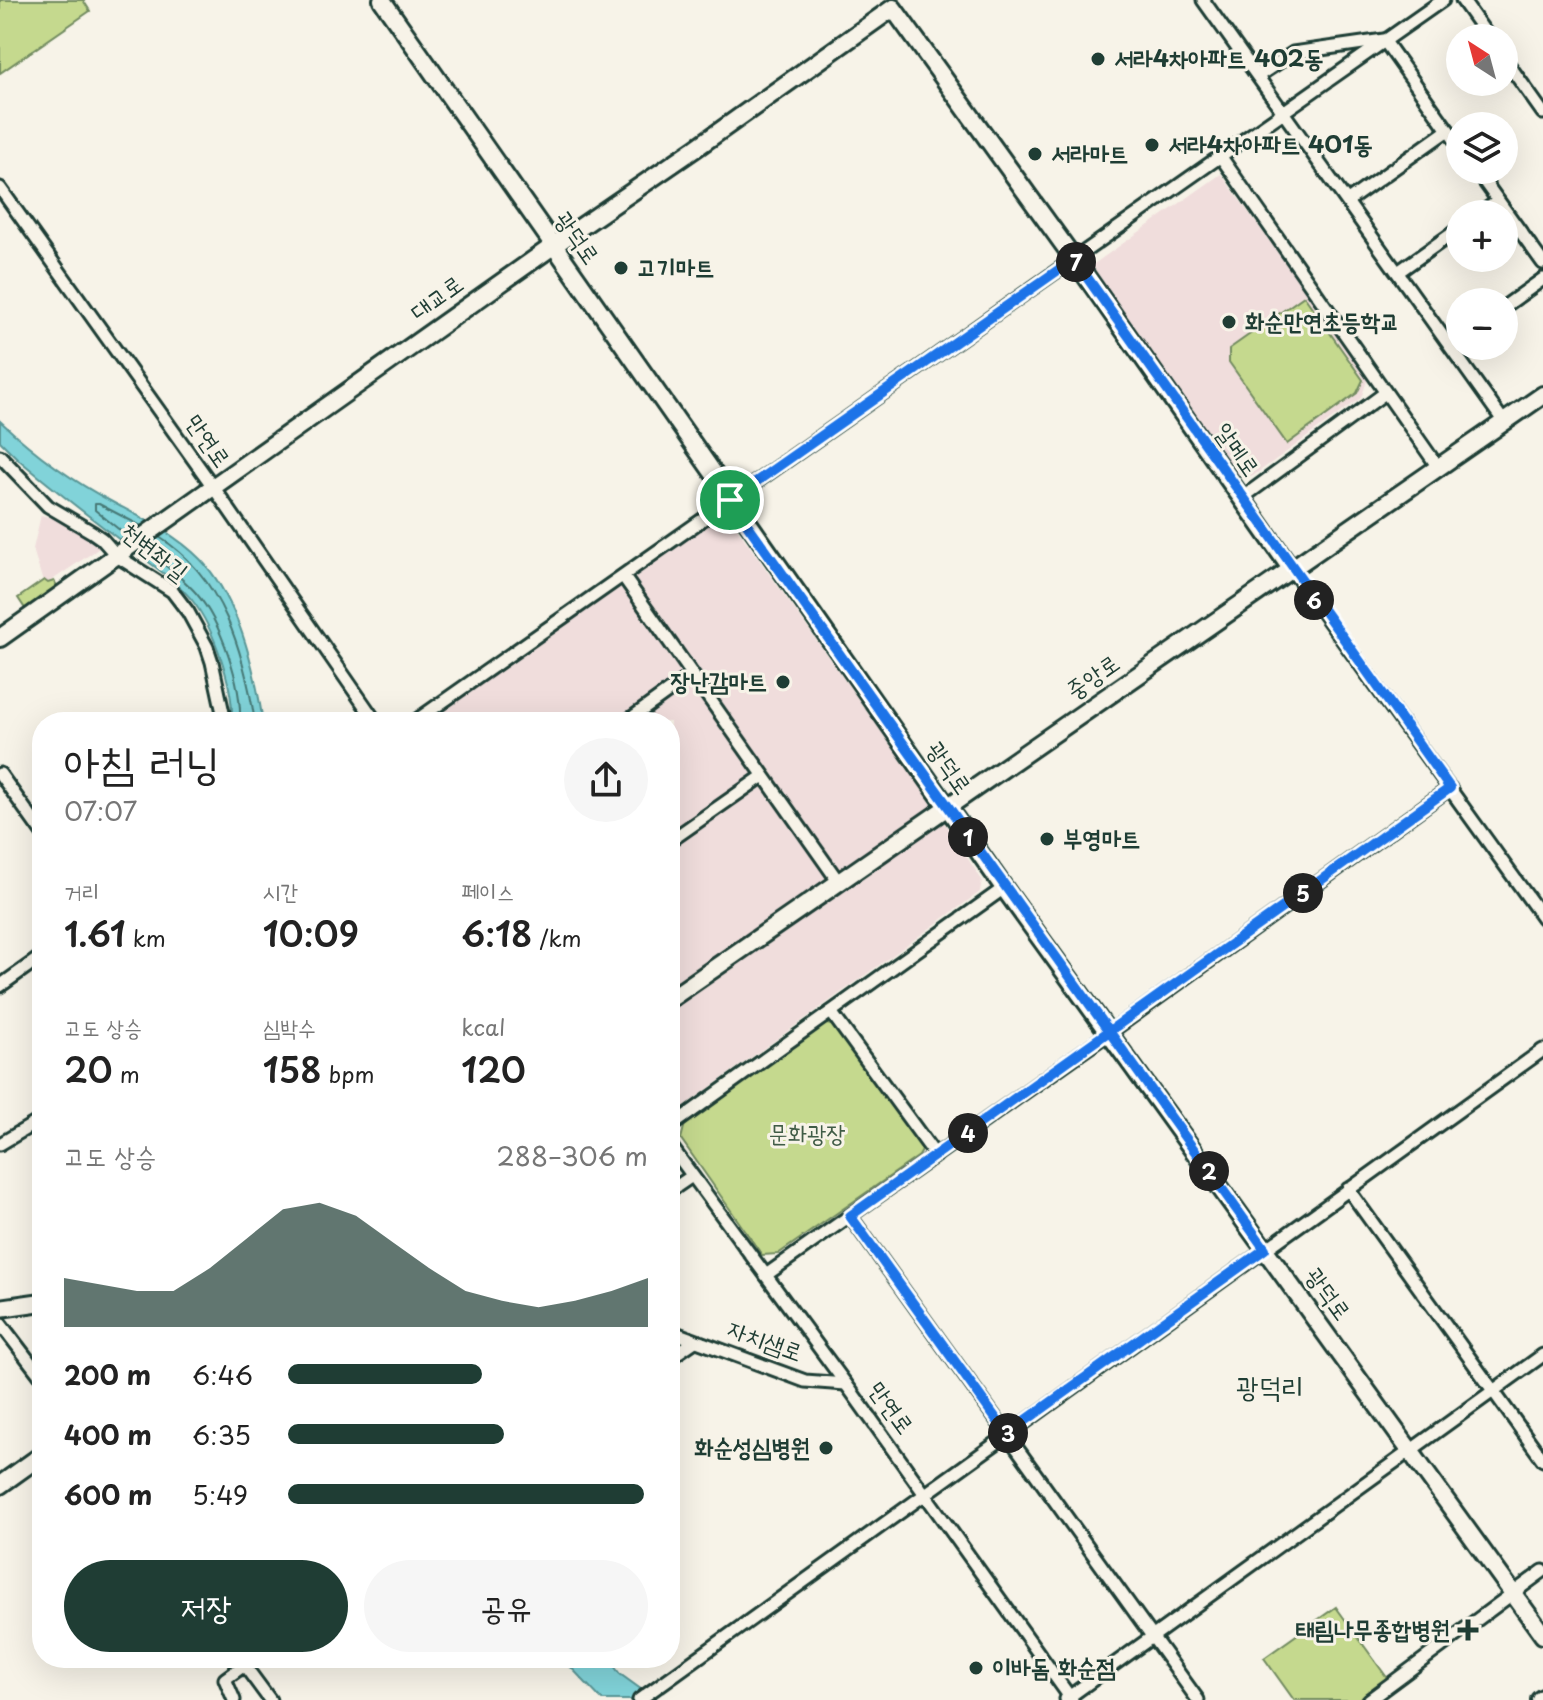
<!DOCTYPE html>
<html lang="ko">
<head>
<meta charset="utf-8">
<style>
	body { margin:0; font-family:"Playpen Sans","Poor Story",sans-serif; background:#f6f6f6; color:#222; height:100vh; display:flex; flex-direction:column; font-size:30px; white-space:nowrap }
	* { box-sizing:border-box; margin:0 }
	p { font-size:26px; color:#767676 }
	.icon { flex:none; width:44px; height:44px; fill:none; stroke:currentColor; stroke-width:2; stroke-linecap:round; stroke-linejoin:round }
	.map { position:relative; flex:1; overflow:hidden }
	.side { position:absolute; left:32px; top:712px; width:648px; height:956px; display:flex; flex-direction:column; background:#fff; border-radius:32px; box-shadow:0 8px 32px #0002 }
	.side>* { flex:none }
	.needle { width:52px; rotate:324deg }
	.controls { position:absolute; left:1446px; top:24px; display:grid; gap:16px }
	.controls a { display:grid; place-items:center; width:72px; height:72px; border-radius:50%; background:#fff; box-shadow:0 8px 32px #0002; font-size:40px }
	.pin { position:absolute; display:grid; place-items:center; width:68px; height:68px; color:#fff; margin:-34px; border:4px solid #fff; border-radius:50%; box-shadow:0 2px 8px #0007 }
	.km { position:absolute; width:40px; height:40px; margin:-20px; border-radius:50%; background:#222; color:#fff; font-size:22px; line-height:40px; text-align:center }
	.round { display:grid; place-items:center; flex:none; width:84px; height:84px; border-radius:42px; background:#f6f6f6 }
	.summary { display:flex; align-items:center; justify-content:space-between; height:136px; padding:0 32px }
	h1 { font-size:44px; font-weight:600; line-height:60px }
	.metrics { display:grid; grid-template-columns:repeat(3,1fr); gap:12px; height:136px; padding:8px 32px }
	.metrics div { display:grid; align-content:center }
	.metrics b { font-size:34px; font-weight:600 }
	.metrics small { font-size:22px; font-weight:400 }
	.metrics p { font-size:22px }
	.chart { height:224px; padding:16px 32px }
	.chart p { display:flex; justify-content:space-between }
	.chart svg { width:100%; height:144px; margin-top:8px; fill:#1f3d34; opacity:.7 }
	.cta { display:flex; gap:16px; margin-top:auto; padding:16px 32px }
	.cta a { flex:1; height:92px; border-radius:48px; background:#1f3d34; color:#fff; font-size:32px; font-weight:600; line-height:92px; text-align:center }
	.cta a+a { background:#f6f6f6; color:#222 }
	ul { padding:0 32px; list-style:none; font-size:26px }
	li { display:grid; grid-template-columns:128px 96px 1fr; align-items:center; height:60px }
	li i { height:20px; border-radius:10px; background:#1f3d34 }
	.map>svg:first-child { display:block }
</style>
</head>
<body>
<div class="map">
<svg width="1543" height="1700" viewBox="0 0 1543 1700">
	<rect width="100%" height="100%" fill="#f7f3e8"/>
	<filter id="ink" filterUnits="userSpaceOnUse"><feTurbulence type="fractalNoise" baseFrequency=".0125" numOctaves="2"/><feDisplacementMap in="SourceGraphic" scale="16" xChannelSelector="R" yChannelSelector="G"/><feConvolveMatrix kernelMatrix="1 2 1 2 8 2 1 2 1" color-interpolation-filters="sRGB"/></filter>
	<g filter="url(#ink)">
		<g fill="#f0dddc">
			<polygon points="1221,174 1368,378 1361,398 1253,476 1237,474 1091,266"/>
			<polygon points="41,515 68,522 101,547 48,583 42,579 33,549"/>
			<polygon points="715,515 731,520 920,786 982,880 980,892 672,1115 670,722 414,722"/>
		</g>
		<g fill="#c5d98e" stroke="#728b61" stroke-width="2">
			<polygon points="0,0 83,0 90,11 0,73"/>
			<polygon points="1304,296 1363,380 1357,393 1287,444 1229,362 1229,349"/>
			<polygon points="44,580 48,583 54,581 58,587 26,610 18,598"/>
			<polygon points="822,1023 836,1026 923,1149 919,1156 778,1254 762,1255 681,1139 686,1119"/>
			<polygon points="1336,1607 1388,1679 1358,1700 1294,1700 1264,1658"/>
		</g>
		<g fill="#81d3d9" stroke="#5a9797" stroke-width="2">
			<path d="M0,421C34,453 72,481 114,503C144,519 175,534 200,559C238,598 255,670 263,722H232C234,687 214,628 192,600C174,579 152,565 130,548C93,519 54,490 18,459L0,441Z"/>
			<polygon points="562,1658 608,1658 620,1674 656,1700 602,1700"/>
		</g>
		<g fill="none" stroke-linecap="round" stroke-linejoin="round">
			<g stroke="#467976" stroke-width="2">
				<polyline points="127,536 95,510 95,504 99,504 141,526"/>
				<path d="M159,537C223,576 244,653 255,722"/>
				<path d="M144,549C162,563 180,575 196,593C221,622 242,684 240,722"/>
			</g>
			<g stroke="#1f3d34" stroke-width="17">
				<g id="street">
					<polyline points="1203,0 1504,422"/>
					<polyline points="1462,0 1489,38"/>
					<polyline points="1504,58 1543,113"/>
					<polyline points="1258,76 1293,53 1384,40 1460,147"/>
					<polyline points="1221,157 1438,467"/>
					<polyline points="1476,170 1543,263"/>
					<polyline points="0,188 214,488 376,722"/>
					<polyline points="1348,201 1448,130"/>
					<polyline points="1480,214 1498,201"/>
					<polyline points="1398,272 1460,228"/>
					<polyline points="1504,307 1543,279"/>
					<polyline points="1450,345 1460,338"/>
					<polyline points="0,456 48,506 92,532 102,539 117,556 172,591 188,612 207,647 212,662 225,722"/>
					<polyline points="1242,498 1385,393"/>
					<polyline points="1292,570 1543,918"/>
					<polyline points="623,576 838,881"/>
					<polyline points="414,722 1443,0"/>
					<polyline points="626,722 691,675"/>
					<polyline points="0,774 42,833"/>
					<polyline points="670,841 763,776"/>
					<polyline points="0,986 42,956"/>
					<polyline points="831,1012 936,1156"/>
					<polyline points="670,1127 1004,888"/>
					<polyline points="0,1144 42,1119"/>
					<polyline points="670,1145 851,1391 1072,1700"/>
					<polyline points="1348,1189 1543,1460"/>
					<polyline points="670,1191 692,1176"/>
					<polyline points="850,1216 1198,1700"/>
					<polyline points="766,1275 1109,1033 1450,788"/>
					<polyline points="0,1323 42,1378"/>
					<polyline points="670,1331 805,1381 846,1384"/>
					<polyline points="670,1358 695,1341"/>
					<polyline points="239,1658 270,1700"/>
					<polyline points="1066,1699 1543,1355"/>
					<polyline points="234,1700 225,1679 254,1658"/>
					<polyline points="639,1700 1543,1050"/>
					<polyline points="1369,1700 1543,1571"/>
				</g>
			</g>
			<g stroke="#1f3d34" stroke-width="22">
				<g id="secondary">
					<polyline points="382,0 1009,895 1543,1635"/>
					<polyline points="0,638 553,246 696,148 893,8 1074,259 1292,570"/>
					<polyline points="670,999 1543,395"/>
					<polyline points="0,1308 42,1302"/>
					<polyline points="0,1485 42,1455"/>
					<polyline points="1540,1700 1543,1698"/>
				</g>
			</g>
			<use href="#street" stroke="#f7f3e8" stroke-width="11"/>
			<use href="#secondary" stroke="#f7f3e8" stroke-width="16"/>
		</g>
	</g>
	<g fill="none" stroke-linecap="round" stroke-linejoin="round" filter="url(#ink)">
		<g stroke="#fff" stroke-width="16">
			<path id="route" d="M730,500C908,750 1085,1000 1265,1249L1007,1434L850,1216L1450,788L1074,259L730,500"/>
		</g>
		<use href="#route" stroke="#1a73e8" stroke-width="10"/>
	</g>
	<g fill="#1f3d34" stroke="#f7f3e8" stroke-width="3">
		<circle cx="1098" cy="59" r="8"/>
		<circle cx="1152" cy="145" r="8"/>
		<circle cx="1035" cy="154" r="8"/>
		<circle cx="621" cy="268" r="8"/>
		<circle cx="1229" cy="322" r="8"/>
		<circle cx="783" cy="682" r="8"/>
		<circle cx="1047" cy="839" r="8"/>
		<circle cx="826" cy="1448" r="8"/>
		<path d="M1464 1618h8v8h8v8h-8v8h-8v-8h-8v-8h8z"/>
		<circle cx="976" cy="1668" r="8"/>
	</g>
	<g text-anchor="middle" stroke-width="6" stroke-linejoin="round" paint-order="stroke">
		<g font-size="24" font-weight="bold" fill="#1f3d34" stroke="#f7f3e8" text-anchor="start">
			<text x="1114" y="67">서라4차아파트 402동</text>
			<text x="1168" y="153">서라4차아파트 401동</text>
			<text x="1051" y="162">서라마트</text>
			<text x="637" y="276">고기마트</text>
			<text x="1245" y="330">화순만연초등학교</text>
			<text x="767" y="690" text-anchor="end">장난감마트</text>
			<text x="1063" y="847">부영마트</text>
			<text x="810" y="1456" text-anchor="end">화순성심병원</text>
			<text x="1450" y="1638" text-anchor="end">태림나무종합병원</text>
			<text x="992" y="1676">이바돔 화순점</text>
		</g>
		<g font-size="24" fill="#1f3d34" stroke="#f7f3e8">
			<text transform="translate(577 238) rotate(55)" y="8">광덕로</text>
			<text transform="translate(437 298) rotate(-36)" y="8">대교로</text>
			<text transform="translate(208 441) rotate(55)" y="8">만연로</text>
			<text transform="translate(1237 450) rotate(55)" y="8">알메로</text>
			<text transform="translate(154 552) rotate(38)" y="8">천변좌길</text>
			<text transform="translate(1093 677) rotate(-35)" y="8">중앙로</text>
			<text transform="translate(949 768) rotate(55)" y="8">광덕로</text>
			<text transform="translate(1328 1294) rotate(54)" y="8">광덕로</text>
			<text transform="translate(765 1341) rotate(20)" y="8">자치샘로</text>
			<text transform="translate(891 1408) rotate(54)" y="8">만연로</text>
		</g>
		<g font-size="24" fill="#405c46" stroke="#f7f3e8">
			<text x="807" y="1142">문화광장</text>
		</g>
		<g font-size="28" fill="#1f3d34" stroke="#f7f3e8">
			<text x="1270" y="1397">광덕리</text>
		</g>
	</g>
</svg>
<div class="controls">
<a><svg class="needle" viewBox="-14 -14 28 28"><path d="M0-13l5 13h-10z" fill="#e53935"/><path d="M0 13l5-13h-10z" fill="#767676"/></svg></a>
<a><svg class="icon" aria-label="layers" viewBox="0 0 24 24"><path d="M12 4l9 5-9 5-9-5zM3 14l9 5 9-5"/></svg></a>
<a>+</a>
<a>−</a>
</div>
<div class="pin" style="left:730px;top:500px;background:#1e9e55"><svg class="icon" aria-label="arrive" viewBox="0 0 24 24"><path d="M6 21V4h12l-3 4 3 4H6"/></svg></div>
<b class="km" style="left:968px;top:837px">1</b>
<b class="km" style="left:1209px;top:1171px">2</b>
<b class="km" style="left:1008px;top:1433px">3</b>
<b class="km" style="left:968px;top:1133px">4</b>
<b class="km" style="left:1303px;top:893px">5</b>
<b class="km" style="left:1314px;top:600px">6</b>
<b class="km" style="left:1076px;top:262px">7</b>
<section class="side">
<div class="summary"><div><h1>아침 러닝</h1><p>07:07</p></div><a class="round"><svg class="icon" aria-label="share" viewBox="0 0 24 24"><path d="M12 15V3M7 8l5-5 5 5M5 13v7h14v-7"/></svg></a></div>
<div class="metrics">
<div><p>거리</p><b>1.61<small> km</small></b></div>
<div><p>시간</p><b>10:09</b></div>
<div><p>페이스</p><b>6:18<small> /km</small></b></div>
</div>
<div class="metrics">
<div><p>고도 상승</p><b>20<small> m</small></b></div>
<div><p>심박수</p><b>158<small> bpm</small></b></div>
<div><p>kcal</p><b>120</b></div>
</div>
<div class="chart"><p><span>고도 상승</span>288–306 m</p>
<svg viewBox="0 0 160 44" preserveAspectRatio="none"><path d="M0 44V29L10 31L20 33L30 33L40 26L50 17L60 8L70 6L80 10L90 18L100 26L110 33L120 36L130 38L140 36L150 33L160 29V44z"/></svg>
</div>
<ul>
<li><b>200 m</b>6:46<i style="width:54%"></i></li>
<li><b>400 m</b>6:35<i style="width:60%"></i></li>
<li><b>600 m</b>5:49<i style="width:99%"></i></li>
</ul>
<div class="cta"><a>저장</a><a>공유</a></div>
</section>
</div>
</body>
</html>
